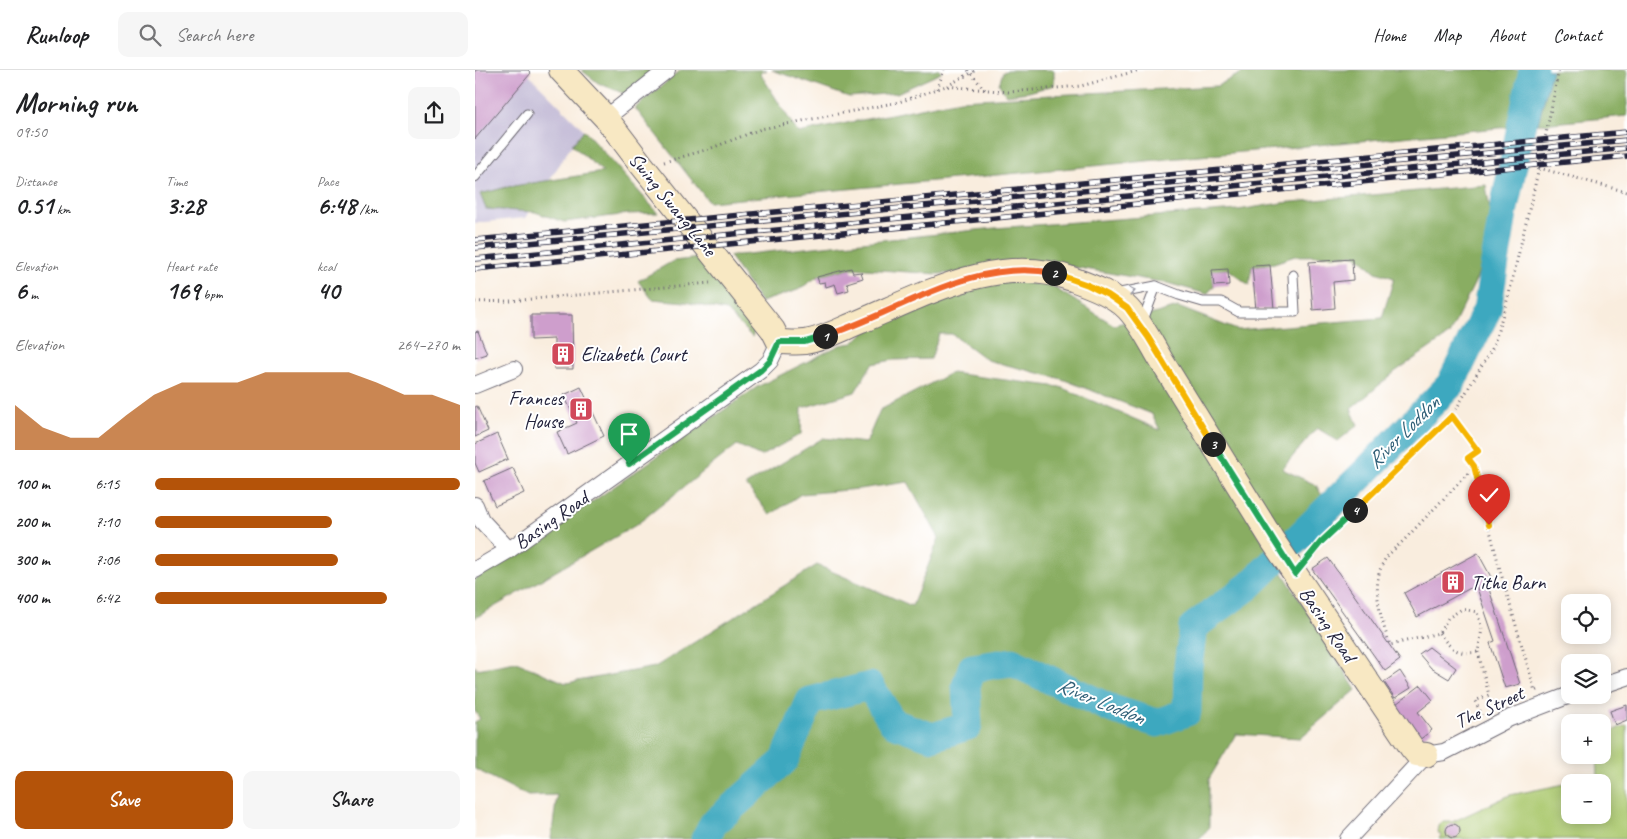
<!DOCTYPE html>
<html lang="en">
<head>
<meta charset="utf-8">
<style>
	body { margin:0; font-family:Caveat,sans-serif; background:#f6f6f6; color:#202124; height:100vh; display:flex; flex-direction:column; font-size:19px; white-space:nowrap }
	* { box-sizing:border-box; margin:0 }
	p { font-size:16px; color:#757577 }
	.icon { flex:none; width:28px; height:28px; fill:none; stroke:currentColor; stroke-width:2; stroke-linecap:round; stroke-linejoin:round }
	.map { position:relative; flex:1; overflow:hidden }
	.sheet { display:flex; flex-direction:column; background:#fff; width:475px }
	.sheet>* { flex:none }
	.buttons { position:absolute; left:1086px; top:524px; display:grid; gap:10px }
	.buttons a { display:grid; place-items:center; width:50px; height:50px; border-radius:10px; background:#fff; box-shadow:0 2px 12px #0003; font-size:25px }
	.pin { position:absolute; display:grid; place-items:center; width:42px; height:42px; color:#fff; margin:-51px -21px; border-radius:50% 50% 50% 0; rotate:-45deg; box-shadow:0 0 5px #0007 }
	.pin .icon { rotate:45deg }
	.km { position:absolute; width:25px; height:25px; margin:-12px; border-radius:50%; background:#222; color:#fff; font-size:14px; line-height:25px; text-align:center }
	.round { display:grid; place-items:center; flex:none; width:52px; height:52px; border-radius:10px; background:#f6f6f6 }
	.overview { display:flex; align-items:center; justify-content:space-between; height:85px; padding:0 15px }
	h1 { font-size:28px; font-weight:700; line-height:38px }
	.stats { display:grid; grid-template-columns:repeat(3,1fr); gap:8px; height:85px; padding:5px 15px }
	.stats div { display:grid; align-content:center }
	.stats b { font-size:25px; font-weight:700 }
	.stats small { font-size:14px; font-weight:400 }
	.stats p { font-size:14px }
	.chart { height:140px; padding:10px 15px }
	.chart p { display:flex; justify-content:space-between }
	.chart svg { width:100%; height:90px; margin-top:5px; fill:#b45309; opacity:.7 }
	.button { display:flex; gap:10px; margin-top:auto; padding:10px 15px }
	.button a { flex:1; height:58px; border-radius:10px; background:#b45309; color:#fff; font-size:20px; font-weight:700; line-height:58px; text-align:center }
	.button a+a { background:#f6f6f6; color:#202124 }
	ul { padding:0 15px; list-style:none; font-size:16px }
	li { display:grid; grid-template-columns:80px 60px 1fr; align-items:center; height:38px }
	li i { height:12px; border-radius:6px; background:#b45309 }
	header { display:flex; align-items:center; gap:30px; box-sizing:border-box; height:70px; padding:0 25px; background:#fff; border-bottom:1px solid #e0e0e0 }
	header strong { font-size:24px }
	nav { display:flex; gap:28px; margin-inline-start:auto; font-size:18px }
	.search { width:350px; height:45px; background:#f6f6f6; display:flex; align-items:center; gap:12px; box-sizing:border-box; padding:0 18px; border-radius:10px; color:#757577; font-size:19px }
	main { display:flex; flex:1; min-height:0 }
	.map>svg:first-child { display:block }
</style>
</head>
<body>
<header>
<strong>Runloop</strong>
<div class="search"><svg class="icon" aria-label="search" viewBox="0 0 24 24"><circle cx="10" cy="10" r="6"/><path d="M15 15l6 6"/></svg>Search here</div>
<nav><a>Home</a><a>Map</a><a>About</a><a>Contact</a></nav>
</header>
<main>
<section class="sheet">
<div class="overview"><div><h1>Morning run</h1><p>09:50</p></div><a class="round"><svg class="icon" aria-label="share" viewBox="0 0 24 24"><path d="M12 15V3M7 8l5-5 5 5M5 13v7h14v-7"/></svg></a></div>
<div class="stats">
<div><p>Distance</p><b>0.51<small> km</small></b></div>
<div><p>Time</p><b>3:28</b></div>
<div><p>Pace</p><b>6:48<small> /km</small></b></div>
</div>
<div class="stats">
<div><p>Elevation</p><b>6<small> m</small></b></div>
<div><p>Heart rate</p><b>169<small> bpm</small></b></div>
<div><p>kcal</p><b>40</b></div>
</div>
<div class="chart"><p><span>Elevation</span>264–270 m</p>
<svg viewBox="0 0 160 44" preserveAspectRatio="none"><path d="M0 44V22L10 33L20 38L30 38L40 27L50 17L60 11L70 11L80 11L90 6L100 6L110 6L120 6L130 11L140 17L150 17L160 22V44z"/></svg>
</div>
<ul>
<li><b>100 m</b>6:15<i style="width:100%"></i></li>
<li><b>200 m</b>7:10<i style="width:58%"></i></li>
<li><b>300 m</b>7:06<i style="width:60%"></i></li>
<li><b>400 m</b>6:42<i style="width:76%"></i></li>
</ul>
<div class="button"><a>Save</a><a>Share</a></div>
</section>
<div class="map">
<svg width="1152" height="769" viewBox="0 0 1152 769">
	<rect width="100%" height="100%" fill="#fff"/>
	<filter id="ink" filterUnits="userSpaceOnUse"><feTurbulence type="fractalNoise" baseFrequency=".02" numOctaves="2"/><feDisplacementMap in="SourceGraphic" scale="10" xChannelSelector="R" yChannelSelector="G"/><feConvolveMatrix kernelMatrix="1 2 1 2 8 2 1 2 1" color-interpolation-filters="sRGB"/></filter>
	<filter id="wash" filterUnits="userSpaceOnUse"><feTurbulence type="fractalNoise" baseFrequency=".0096" numOctaves="4" result="noise"/><feDisplacementMap in="SourceGraphic" scale="20" xChannelSelector="R" yChannelSelector="G"/><feGaussianBlur stdDeviation="1.12" result="paint"/><feColorMatrix in="noise" values="0 0 0 0 0 0 0 0 0 0 0 0 0 0 0 0 0 1.4 0 .05"/><feComposite in="paint" operator="in"/></filter>
	<g filter="url(#wash)">
		<rect width="100%" height="100%" fill="#f9edde"/>
		<polygon fill="#c7c0d9" points="0,0 49,0 109,60 97,75 50,148 0,153"/>
		<path fill="#acc970" stroke="#677656" d="M1152,655V769H964L966,765L963,763L964,756L967,752H977L1035,725L1095,713V745H1128V712H1098L1123,708L1122,685H1128C1128,665 1134,661 1152,655Z"/>
		<g fill="#89ad62" stroke="#56684e">
			<polygon points="106,0 181,0 150,24 123,13"/>
			<polygon points="206,0 292,0 285,3 323,63 485,30 742,16 772,0 1152,0 1152,46 234,132 160,38"/>
			<polygon points="297,0 465,0 466,3 422,23 374,27"/>
			<polygon points="533,0 579,0 579,15 554,22 531,25 524,14 528,2"/>
			<polygon points="109,60 183,143 154,144 89,152 60,142 11,139 5,124 32,117 128,102 97,75"/>
			<polygon points="1011,115 1017,154 1002,208 974,265 921,301 876,339 883,355 863,371 842,358 807,399 841,415 851,433 810,474 773,447 881,620 825,668 761,664 734,709 734,758 724,769 76,769 82,725 53,726 0,699 0,652 5,649 0,641 0,596 2,599 41,592 91,613 180,597 342,495 437,536 464,468 433,412 384,419 326,424 295,445 271,415 348,368 391,373 405,340 476,303 585,317 685,360 677,344 587,309 512,290 477,264 464,264 456,289 418,290 397,294 380,322 327,338 326,364 286,386 262,375 161,455 0,548 0,509 71,464 282,317 365,275 378,273 396,255 517,211 575,215 639,255 703,237 762,260 907,248 919,208 901,202 881,185 820,186 799,193 777,196 774,215 753,199 738,201 739,216 732,224 692,213 593,196 463,204 376,198 342,207 323,220 286,232 254,186 520,158 763,140 806,133"/>
			<polygon points="225,188 279,262 277,267 251,241 210,232 177,229 163,211 198,191"/>
		</g>
		<polygon fill="#3ea8bf" stroke="#30657d" points="1052,0 1077,0 1063,54 1041,57"/>
		<g fill="none" stroke-linecap="round" stroke-linejoin="round">
			<polyline stroke="#3ea8bf" stroke-width="29" points="230,769 238,754 309,691 335,631 395,616 418,653 457,667 493,656 491,616 497,598 537,592 637,639 682,653 712,642 713,597 718,557 774,516 890,402 975,315 1012,240 1029,138 1058,0"/>
		</g>
		<g id="blocks">
			<g fill="#ce9ecc">
				<polygon points="0,0 53,0 56,3 0,69"/>
				<polygon points="877,189 878,210 858,212 860,238 838,240 834,192"/>
				<polygon points="795,195 799,239 781,240 777,196"/>
				<polygon points="376,198 378,203 386,202 388,208 372,213 374,220 363,223 360,214 351,217 350,212 344,213 342,207"/>
				<polygon points="753,199 754,215 739,216 737,200"/>
				<polygon points="56,245 97,245 98,299 79,299 79,269 56,270"/>
				<polygon points="3,261 12,284 0,288 0,262"/>
				<polygon points="106,317 129,366 92,384 82,362 102,353 89,325"/>
				<polygon points="2,336 13,361 0,367 0,337"/>
				<polygon points="22,364 33,389 4,402 0,393 0,374"/>
				<polygon points="38,398 49,423 20,436 9,411"/>
				<polygon points="1003,483 1016,507 1011,510 1045,614 1030,618 1015,573 1020,571 1001,515 942,547 929,523"/>
				<polygon points="853,488 925,590 910,601 837,499"/>
				<polygon points="954,577 981,598 974,609 956,598 944,584"/>
				<polygon points="925,601 936,618 920,628 909,612"/>
				<polygon points="946,615 958,630 943,642 957,660 943,671 917,637"/>
				<polygon points="1152,635 1152,650 1140,655 1135,641"/>
				<circle cx="978" cy="761" r="7"/>
			</g>
		</g>
	</g>
	<g filter="url(#ink)">
		<use href="#blocks" fill-opacity="0" stroke="#6d6974" stroke-width="1"/>
		<g fill="none" stroke-linecap="round" stroke-linejoin="round">
			<g stroke="#6d6974" stroke-width="11">
				<g id="lane">
					<polyline points="0,107 52,44"/>
					<polyline points="640,224 681,216 704,225 728,232 746,232 764,242 820,242 818,205"/>
					<polyline points="667,253 681,216"/>
				</g>
			</g>
			<g stroke="#6d6974" stroke-width="18">
				<g id="street">
					<polyline points="131,48 192,0"/>
					<polyline points="0,315 39,299"/>
					<polyline points="0,435 6,450 34,480"/>
					<polyline points="0,500 34,480 286,300 295,291 304,272"/>
					<polyline points="1128,615 1152,607"/>
					<polyline points="873,769 951,685 969,682 1035,648 1095,625"/>
				</g>
			</g>
			<g stroke="#6d6974" stroke-width="26">
				<path id="secondary" d="M86,0L131,48L166,94L298,260L304,272C312,272 322,273 330,272C349,269 367,259 384,252C451,224 523,183 597,209C616,216 639,224 653,239C667,254 676,273 686,290L798,471L937,678L942,684L951,685"/>
			</g>
			<g stroke="#6d6974" stroke-width="3" stroke-dasharray="1 4" stroke-linecap="butt">
				<polyline points="493,0 510,20"/>
				<polyline points="472,16 501,0"/>
				<polyline points="462,19 469,0"/>
				<polyline points="189,92 234,79 286,59 424,32 471,16 534,22 606,16 665,0"/>
				<polyline points="1064,98 1152,122"/>
				<polyline points="0,232 35,231 235,213"/>
				<polyline points="977,346 1003,381 993,388 999,397 1025,500 1060,621 1062,620"/>
				<polyline points="833,488 846,473 977,346 1018,277 1034,224 1064,98 1084,0"/>
				<path d="M964,563C976,579 982,585 1003,582L1007,559L1002,542L987,539L973,548L964,563L915,575C907,552 896,519 907,495C912,483 924,476 932,467C955,443 977,420 999,397"/>
				<polyline points="1003,582 1014,625 1000,631 1007,645"/>
			</g>
			<use href="#lane" stroke="#fff" stroke-width="9"/>
			<use href="#street" stroke="#fff" stroke-width="16"/>
			<use href="#secondary" stroke="#f8e8c3" stroke-width="24"/>
			<g stroke="#22223b" stroke-width="5.5">
				<g id="rail">
					<polyline points="0,170 1152,62"/>
					<polyline points="0,178 1152,70"/>
					<polyline points="0,189 1152,78"/>
					<polyline points="0,199 1152,86"/>
				</g>
			</g>
			<use href="#rail" stroke="#fff" stroke-width="4" stroke-dasharray="11" stroke-linecap="butt"/>
		</g>
		<defs><path id="oneway-chevron" d="M-2-3.5L2.5 0L-2 3.5" fill="none" stroke-width="1.6" stroke-linecap="round" stroke-linejoin="round" transform="scale(1.25)"/></defs>
		<use stroke="#9c9ca7" href="#oneway-chevron" transform="translate(657 221) rotate(-11)"/>
	</g>
	<g fill="none" stroke-linecap="round" stroke-linejoin="round" filter="url(#ink)">
		<g stroke="#fff" stroke-width="10">
			<polyline id="split-1" points="154,394 286,300 295,291 304,272 330,272 350,266"/>
		</g>
		<g stroke="#fff" stroke-width="10">
			<path id="split-2" d="M350,266C425,242 497,187 579,203"/>
		</g>
		<g stroke="#fff" stroke-width="10">
			<polyline id="split-3" points="579,203 613,215 633,225 652,238 673,267 738,374"/>
		</g>
		<g stroke="#fff" stroke-width="10">
			<polyline id="split-4" points="738,374 820,504 846,472 880,440"/>
		</g>
		<g stroke="#fff" stroke-width="10">
			<polyline id="split-5" points="880,440 977,346 1003,381 993,388 999,396 1014,455"/>
		</g>
		<use href="#split-1" stroke="#22a559" stroke-width="6"/>
		<use href="#split-2" stroke="#f0652b" stroke-width="6"/>
		<use href="#split-3" stroke="#f5b400" stroke-width="6"/>
		<use href="#split-4" stroke="#22a559" stroke-width="6"/>
		<use href="#split-5" stroke="#f5b400" stroke-width="6"/>
	</g>
	<defs>
		<g id="building-square" transform="scale(1.25)"><rect x="-9" y="-9" width="18" height="18" rx="4" fill="#d1495b" stroke="#fff"/><path d="M-4-6H4V6H1V3H-1V6H-4ZM-2.5-4.3h1.7v1.8h-1.7ZM.8-4.3h1.7v1.8H.8ZM-2.5-1h1.7V.8h-1.7ZM.8-1h1.7V.8H.8Z" fill="#fff"/></g>
	</defs>
	<g fill-rule="evenodd">
		<use href="#building-square" x="88" y="284"/>
		<use href="#building-square" x="106" y="339"/>
		<use href="#building-square" x="978" y="512"/>
	</g>
	<g text-anchor="middle" stroke-width="4" stroke-linejoin="round" paint-order="stroke">
		<g font-size="20" fill="#22223b" stroke="#fff">
			<text transform="translate(198 134) rotate(51)" y="7">Swing Swang Lane</text>
			<text transform="translate(76 450) rotate(-35)" y="7">Basing Road</text>
			<text transform="translate(853 554) rotate(56)" y="7">Basing Road</text>
			<text transform="translate(1014 637) rotate(-25)" y="7">The Street</text>
		</g>
		<g font-size="20" fill="#22223b" stroke="#fff" text-anchor="start">
			<text x="106" y="291">Elizabeth Court</text>
			<text x="88" y="335" text-anchor="end">Frances<tspan x="88" dy="23">House</tspan></text>
			<text x="996" y="519">Tithe Barn</text>
		</g>
		<g font-size="21" font-style="italic" fill="#2f5e76" stroke="#fff">
			<text transform="translate(928 362) rotate(-45)" y="7">River Loddon</text>
			<text transform="translate(626 631) rotate(22)" y="7">River Loddon</text>
		</g>
	</g>
</svg>
<div class="buttons">
<a><svg class="icon" aria-label="locate" viewBox="0 0 24 24"><circle cx="12" cy="12" r="6"/><path d="M12 2v4M12 18v4M2 12h4M18 12h4"/></svg></a>
<a><svg class="icon" aria-label="layers" viewBox="0 0 24 24"><path d="M12 4l9 5-9 5-9-5zM3 14l9 5 9-5"/></svg></a>
<a>+</a>
<a>−</a>
</div>
<div class="pin" style="left:154px;top:394px;background:#1e9e55"><svg class="icon" aria-label="arrive" viewBox="0 0 24 24"><path d="M6 21V4h12l-3 4 3 4H6"/></svg></div>
<div class="pin" style="left:1014px;top:455px;background:#d93025"><svg class="icon" aria-label="check" viewBox="0 0 24 24"><path d="M5 12l5 5 9-10"/></svg></div>
<b class="km" style="left:350px;top:266px">1</b>
<b class="km" style="left:579px;top:203px">2</b>
<b class="km" style="left:738px;top:374px">3</b>
<b class="km" style="left:880px;top:440px">4</b>
</div>
</main>
</body>
</html>
